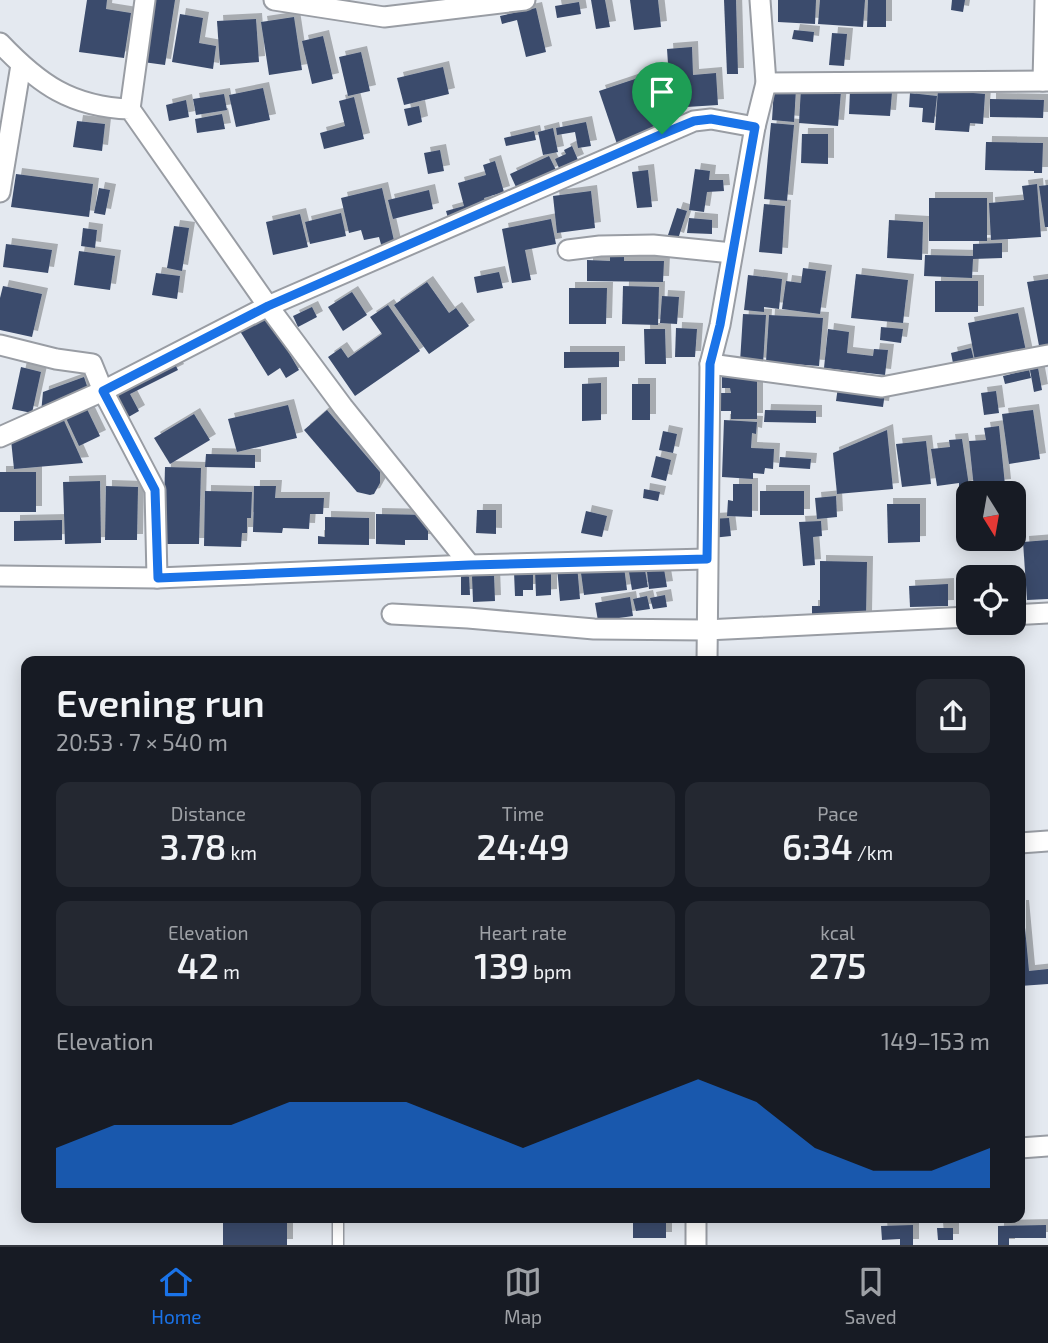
<!DOCTYPE html>
<html lang="en">
<head>
<meta charset="utf-8">
<style>
	body { margin:0; font-family:"Exo 2",sans-serif; background:#242831; color:#f1f3f6; height:100vh; display:flex; flex-direction:column; font-size:26px; white-space:nowrap }
	* { box-sizing:border-box; margin:0 }
	p { font-size:23px; color:#9ea1a6 }
	.icon { flex:none; width:38px; height:38px; fill:none; stroke:currentColor; stroke-width:2; stroke-linecap:round; stroke-linejoin:round }
	.map { position:relative; flex:1; overflow:hidden }
	.sheet { position:absolute; left:21px; top:656px; width:1004px; height:567px; display:flex; flex-direction:column; background:#171b24; border-radius:14px; box-shadow:0 4px 18px #0003 }
	.sheet>* { flex:none }
	.needle { width:46px; rotate:169deg }
	.buttons { position:absolute; left:956px; top:481px; display:grid; gap:14px }
	.buttons a { display:grid; place-items:center; width:70px; height:70px; border-radius:14px; background:#171b24; box-shadow:0 4px 18px #0003; font-size:35px }
	.pin { position:absolute; display:grid; place-items:center; width:60px; height:60px; color:#fff; margin:-72px -30px; border-radius:50% 50% 50% 0; rotate:-45deg; box-shadow:0 0 7px #0007 }
	.pin .icon { rotate:45deg }
	.round { display:grid; place-items:center; flex:none; width:74px; height:74px; border-radius:14px; background:#242831 }
	.summary { display:flex; align-items:center; justify-content:space-between; height:119px; padding:0 35px }
	h1 { font-size:38px; font-weight:600; line-height:52px }
	.figures { display:grid; grid-template-columns:repeat(3,1fr); gap:10px; height:119px; padding:7px 35px }
	.figures div { display:grid; align-content:center; border-radius:14px; background:#242831; text-align:center }
	.figures b { font-size:35px; font-weight:600 }
	.figures small { font-size:19px; font-weight:400 }
	.figures p { font-size:19px }
	.chart { height:196px; padding:14px 35px }
	.chart p { display:flex; justify-content:space-between }
	.chart svg { width:100%; height:126px; margin-top:7px; fill:#1a73e8; opacity:.7 }
	.tabs { display:flex; justify-content:space-around; align-items:center; height:98px; border-top:2px solid #363941; background:#171b24; font-size:19px; color:#9ea1a6 }
	.tabs a { display:grid; justify-items:center; gap:4px }
	.tabs .current { color:#1a73e8 }
	.map>svg:first-child { display:block }
</style>
</head>
<body>
<div class="map">
<svg width="1048" height="1245" viewBox="0 0 1048 1245">
	<defs>
		<filter id="shadow"><feDropShadow dx="6" dy="-6" stdDeviation="0" flood-color="#0004"/></filter>
	</defs>
	<rect width="100%" height="100%" fill="#e4e9f0"/>
	<g fill="#3b4b6c" filter="url(#shadow)">
		<polygon points="87,0 107,0 106,9 131,13 124,58 79,52"/>
		<polygon points="153,0 175,0 165,65 143,62"/>
		<polygon points="591,0 605,0 610,27 596,29"/>
		<polygon points="630,0 658,0 661,27 634,30"/>
		<polygon points="724,0 736,0 738,74 727,74"/>
		<polygon points="778,0 816,0 815,24 778,22"/>
		<polygon points="820,0 865,0 863,27 818,24"/>
		<polygon points="868,0 886,0 886,27 867,27"/>
		<polygon points="952,0 965,0 963,12 951,10"/>
		<polygon points="579,2 581,14 557,18 555,6"/>
		<polygon points="536,8 546,52 526,57 517,20 502,24 500,16"/>
		<polygon points="180,14 203,18 199,43 216,46 213,69 172,62"/>
		<polygon points="294,17 302,70 269,75 261,22"/>
		<polygon points="256,19 259,62 220,65 217,21"/>
		<polygon points="794,30 814,32 813,42 792,39"/>
		<polygon points="832,33 847,34 844,66 829,65"/>
		<polygon points="323,36 333,79 312,84 302,41"/>
		<polygon points="692,47 693,75 716,73 718,105 671,108 667,49"/>
		<polygon points="361,52 370,91 348,96 339,57"/>
		<polygon points="443,67 449,94 404,105 397,78"/>
		<polygon points="656,72 674,125 617,144 599,91"/>
		<polygon points="263,88 270,120 236,127 229,95"/>
		<polygon points="774,88 796,89 794,122 772,120"/>
		<polygon points="801,88 841,91 838,126 799,123"/>
		<polygon points="850,90 892,92 890,116 849,114"/>
		<polygon points="938,90 985,94 983,124 970,123 969,132 935,130"/>
		<polygon points="910,93 937,96 934,123 922,122 923,108 909,107"/>
		<polygon points="224,94 227,110 196,115 193,99"/>
		<polygon points="354,97 364,139 324,149 320,133 345,126 339,101"/>
		<polygon points="990,99 1044,100 1043,118 990,117"/>
		<polygon points="186,100 189,117 169,121 166,105"/>
		<polygon points="419,106 422,122 408,126 404,109"/>
		<polygon points="222,114 225,129 197,133 195,119"/>
		<polygon points="77,121 105,124 102,151 73,147"/>
		<polygon points="586,122 591,146 578,148 575,132 557,135 556,128"/>
		<polygon points="771,123 794,125 787,201 764,199"/>
		<polygon points="553,128 558,152 543,155 538,132"/>
		<polygon points="534,131 536,140 506,146 504,138"/>
		<polygon points="802,134 828,134 828,164 801,163"/>
		<polygon points="986,142 1043,143 1042,173 1034,173 1034,171 985,170"/>
		<polygon points="572,146 578,160 559,168 555,159 566,154 564,150"/>
		<polygon points="440,150 444,171 428,174 424,153"/>
		<polygon points="549,156 556,170 516,187 510,174"/>
		<polygon points="495,161 504,192 484,198 487,207 448,218 446,211 464,206 458,183 486,175 483,165"/>
		<polygon points="695,169 710,171 709,180 723,180 724,191 707,192 704,212 689,210"/>
		<polygon points="648,170 652,207 637,208 632,172"/>
		<polygon points="16,174 93,184 89,217 11,207"/>
		<polygon points="1037,184 1041,237 991,240 989,203 1024,200 1022,186"/>
		<polygon points="1048,185 1048,227 1045,227 1039,186"/>
		<polygon points="99,188 110,190 105,215 94,213"/>
		<polygon points="382,188 395,245 382,248 379,237 364,240 361,230 349,233 341,198"/>
		<polygon points="429,190 433,209 393,219 388,200"/>
		<polygon points="591,191 595,228 557,233 553,196"/>
		<rect x="929" y="198" width="58" height="43"/>
		<polygon points="764,204 785,206 782,254 759,252"/>
		<polygon points="677,208 687,211 678,239 668,235"/>
		<polygon points="341,213 346,236 310,244 305,222"/>
		<polygon points="300,214 308,247 273,255 266,222"/>
		<polygon points="689,218 712,220 712,234 687,233"/>
		<polygon points="551,219 556,244 525,250 531,280 512,283 502,229"/>
		<polygon points="889,220 923,222 922,260 887,258"/>
		<polygon points="174,226 189,228 182,271 167,268"/>
		<polygon points="83,228 97,230 95,248 81,246"/>
		<polygon points="1002,243 1002,258 973,259 972,278 924,276 925,255 973,256 973,244"/>
		<polygon points="6,244 52,250 48,273 3,267"/>
		<polygon points="79,251 115,256 110,290 74,285"/>
		<polygon points="610,253 624,253 624,261 664,261 663,282 587,281 587,260 610,261"/>
		<polygon points="803,268 826,271 820,314 782,309 786,281 801,283"/>
		<polygon points="499,272 503,288 477,293 474,277"/>
		<polygon points="156,273 180,276 177,299 152,295"/>
		<polygon points="856,274 908,280 903,323 851,318"/>
		<polygon points="748,275 782,279 779,309 764,307 764,312 744,310"/>
		<polygon points="1048,279 1048,349 1040,351 1027,282"/>
		<rect x="935" y="281" width="43" height="31"/>
		<polygon points="427,282 449,313 456,308 469,326 429,354 394,305"/>
		<polygon points="3,286 42,294 32,337 0,330 0,298"/>
		<polygon points="623,286 659,287 658,325 622,324"/>
		<polygon points="569,288 607,288 606,324 569,324"/>
		<polygon points="352,292 367,315 343,331 328,307"/>
		<polygon points="662,296 679,297 677,324 660,323"/>
		<polygon points="388,305 420,351 355,396 328,357 341,348 348,358 382,334 370,317"/>
		<polygon points="312,307 317,317 298,327 293,316"/>
		<polygon points="265,312 299,370 286,378 280,368 268,376 238,328"/>
		<polygon points="1018,313 1027,356 976,366 968,323"/>
		<polygon points="743,314 766,315 763,364 740,362"/>
		<polygon points="769,315 823,318 819,366 766,362"/>
		<polygon points="881,327 903,329 901,343 880,340"/>
		<polygon points="676,328 697,329 695,357 675,357"/>
		<polygon points="644,329 665,329 666,364 645,364"/>
		<polygon points="828,329 849,332 847,353 873,356 874,349 888,350 885,375 824,368"/>
		<polygon points="971,348 975,364 954,368 951,353"/>
		<polygon points="564,352 619,352 619,367 564,368"/>
		<polygon points="172,358 178,370 130,394 139,411 125,419 110,389"/>
		<polygon points="21,367 41,372 32,413 12,409"/>
		<polygon points="1038,368 1042,390 1034,392 1030,370"/>
		<polygon points="1029,370 1031,378 1005,384 1003,376"/>
		<polygon points="757,375 757,419 731,419 731,411 719,411 719,393 731,393 730,388 722,388 722,376"/>
		<polygon points="84,377 90,395 41,413 43,392"/>
		<polygon points="601,383 601,420 582,421 582,384"/>
		<rect x="632" y="384" width="18" height="36"/>
		<polygon points="838,387 885,392 883,407 836,401"/>
		<polygon points="996,391 999,413 984,415 981,393"/>
		<polygon points="288,405 297,438 237,452 228,419"/>
		<polygon points="86,407 100,436 79,446 65,416"/>
		<polygon points="327,410 380,472 380,483 374,494 370,495 357,492 304,430"/>
		<polygon points="765,410 816,411 816,423 764,422"/>
		<polygon points="1033,410 1040,459 1009,464 1002,414"/>
		<polygon points="194,414 210,440 170,464 154,438"/>
		<polygon points="62,416 83,463 14,469 11,440"/>
		<polygon points="724,420 757,422 756,434 752,433 751,448 774,449 773,469 765,468 764,474 753,473 753,479 722,477"/>
		<polygon points="999,426 1005,485 974,488 969,441 986,440 984,428"/>
		<polygon points="887,430 893,489 837,494 833,453"/>
		<polygon points="663,431 677,434 673,453 659,450"/>
		<polygon points="962,439 969,486 959,488 959,483 937,486 931,449 950,447 949,440"/>
		<polygon points="926,441 931,484 902,487 896,444"/>
		<polygon points="206,454 255,455 255,468 205,467"/>
		<polygon points="656,456 671,460 666,481 651,477"/>
		<polygon points="780,457 811,459 810,469 779,467"/>
		<polygon points="165,467 201,468 199,544 163,544"/>
		<rect x="0" y="472" width="36" height="40"/>
		<polygon points="100,481 101,543 65,544 63,482"/>
		<polygon points="733,484 752,484 752,517 727,516 728,500 733,501"/>
		<polygon points="106,486 138,487 137,540 105,540"/>
		<polygon points="254,486 276,486 275,498 324,498 323,514 310,514 309,529 283,528 282,533 253,532"/>
		<polygon points="644,489 660,492 658,501 643,498"/>
		<polygon points="205,491 252,492 251,518 247,518 247,533 242,533 241,547 204,546"/>
		<rect x="760" y="491" width="44" height="24"/>
		<polygon points="836,496 837,517 817,519 815,498"/>
		<polygon points="887,504 920,504 920,542 888,543"/>
		<polygon points="477,510 496,510 496,534 476,533"/>
		<polygon points="586,511 607,516 602,537 581,533"/>
		<polygon points="376,514 428,515 428,540 405,540 405,545 376,544"/>
		<polygon points="325,517 369,518 369,545 318,544 318,536 325,537"/>
		<polygon points="729,518 731,536 712,538 710,519"/>
		<polygon points="62,520 62,540 14,541 14,521"/>
		<polygon points="821,521 822,536 813,537 815,565 803,566 799,522"/>
		<polygon points="1048,540 1048,599 1027,600 1023,542"/>
		<polygon points="820,561 867,562 866,617 812,617 812,606 820,606"/>
		<polygon points="577,565 580,599 560,601 557,567"/>
		<polygon points="624,567 627,590 584,595 581,573"/>
		<polygon points="664,569 667,587 649,589 647,572"/>
		<polygon points="535,570 551,570 551,595 536,596"/>
		<polygon points="645,570 648,587 632,590 629,572"/>
		<polygon points="533,571 533,590 523,590 523,596 515,596 514,572"/>
		<polygon points="469,574 470,595 461,595 461,575"/>
		<polygon points="494,575 495,601 473,602 472,576"/>
		<polygon points="948,584 948,606 910,607 909,586"/>
		<polygon points="665,595 667,607 653,609 650,598"/>
		<polygon points="647,596 650,609 636,611 633,599"/>
		<polygon points="630,597 633,616 598,621 595,603"/>
		<polygon points="1020,906 1023,906 1029,971 1048,969 1048,984 1020,986"/>
		<rect x="223" y="1218" width="64" height="27"/>
		<rect x="633" y="1218" width="33" height="20"/>
		<polygon points="913,1225 913,1245 900,1245 900,1239 882,1240 881,1226"/>
		<polygon points="1046,1225 1046,1238 1009,1238 1009,1245 998,1245 998,1226"/>
		<polygon points="937,1228 953,1228 953,1240 938,1240"/>
	</g>
	<g fill="none" stroke-linecap="round" stroke-linejoin="round">
		<g stroke="#999da4" stroke-width="13">
			<polyline id="service" points="338,1218 338,1245"/>
		</g>
		<g stroke="#999da4" stroke-width="23">
			<g id="minor">
				<polyline points="274,0 384,17 525,0"/>
				<path d="M0,43C39,84 71,107 130,109L268,306L343,407L470,565"/>
				<polyline points="1043,81 1045,0"/>
				<polyline points="766,83 1048,81"/>
				<polyline points="130,109 145,0"/>
				<polyline points="0,192 21,65"/>
				<polyline points="568,250 600,246 653,245 732,253"/>
				<polyline points="0,345 56,359 92,364 103,391 155,490 157,578"/>
				<polyline points="710,364 882,387 1048,355"/>
				<polyline points="0,437 103,391 268,306 694,121 711,119 755,127"/>
				<polyline points="0,576 157,578 470,565 707,559"/>
				<polyline points="392,614 468,618 594,629 706,630 968,617"/>
				<polyline points="1013,615 1048,613"/>
				<polyline points="707,662 710,364 720,325 755,127 766,83 760,0"/>
				<polyline points="1020,843 1048,841"/>
				<polyline points="1020,1148 1048,1146"/>
				<polyline points="696,1218 696,1245"/>
			</g>
		</g>
		<use href="#service" stroke="#fff" stroke-width="10"/>
		<use href="#minor" stroke="#fff" stroke-width="19"/>
	</g>
	<g fill="none" stroke-linecap="round" stroke-linejoin="round">
		<g stroke="#fff" stroke-width="14">
			<polygon id="route" points="711,119 755,127 720,325 710,364 707,559 470,565 158,578 155,490 103,391 268,306 662,134 694,121"/>
		</g>
		<use href="#route" stroke="#1a73e8" stroke-width="9"/>
	</g>
</svg>
<div class="buttons">
<a><svg class="needle" viewBox="-14 -14 28 28"><path d="M0-13l5 13h-10z" fill="#e53935"/><path d="M0 13l5-13h-10z" fill="#9ea1a6"/></svg></a>
<a><svg class="icon" aria-label="locate" viewBox="0 0 24 24"><circle cx="12" cy="12" r="6"/><path d="M12 2v4M12 18v4M2 12h4M18 12h4"/></svg></a>
</div>
<div class="pin" style="left:662px;top:134px;background:#1e9e55"><svg class="icon" aria-label="arrive" viewBox="0 0 24 24"><path d="M6 21V4h12l-3 4 3 4H6"/></svg></div>
<section class="sheet">
<div class="summary"><div><h1>Evening run</h1><p>20:53 · 7 × 540 m</p></div><a class="round"><svg class="icon" aria-label="share" viewBox="0 0 24 24"><path d="M12 15V3M7 8l5-5 5 5M5 13v7h14v-7"/></svg></a></div>
<div class="figures">
<div><p>Distance</p><b>3.78<small> km</small></b></div>
<div><p>Time</p><b>24:49</b></div>
<div><p>Pace</p><b>6:34<small> /km</small></b></div>
</div>
<div class="figures">
<div><p>Elevation</p><b>42<small> m</small></b></div>
<div><p>Heart rate</p><b>139<small> bpm</small></b></div>
<div><p>kcal</p><b>275</b></div>
</div>
<div class="chart"><p><span>Elevation</span>149–153 m</p>
<svg viewBox="0 0 160 44" preserveAspectRatio="none"><path d="M0 44V30L10 22L20 22L30 22L40 14L50 14L60 14L70 22L80 30L90 22L100 14L110 6L120 14L130 30L140 38L150 38L160 30V44z"/></svg>
</div>
</section>
</div>
<nav class="tabs">
<a class="current"><svg class="icon" aria-label="home" viewBox="0 0 24 24"><path d="M3 11l9-7 9 7M6 9v11h12V9"/></svg>Home</a>
<a><svg class="icon" aria-label="map" viewBox="0 0 24 24"><path d="M3 6l6-2 6 2 6-2v14l-6 2-6-2-6 2zM9 4v14M15 6v14"/></svg>Map</a>
<a><svg class="icon" aria-label="saved" viewBox="0 0 24 24"><path d="M7 4h10v16l-5-4-5 4z"/></svg>Saved</a>
</nav>
</body>
</html>
